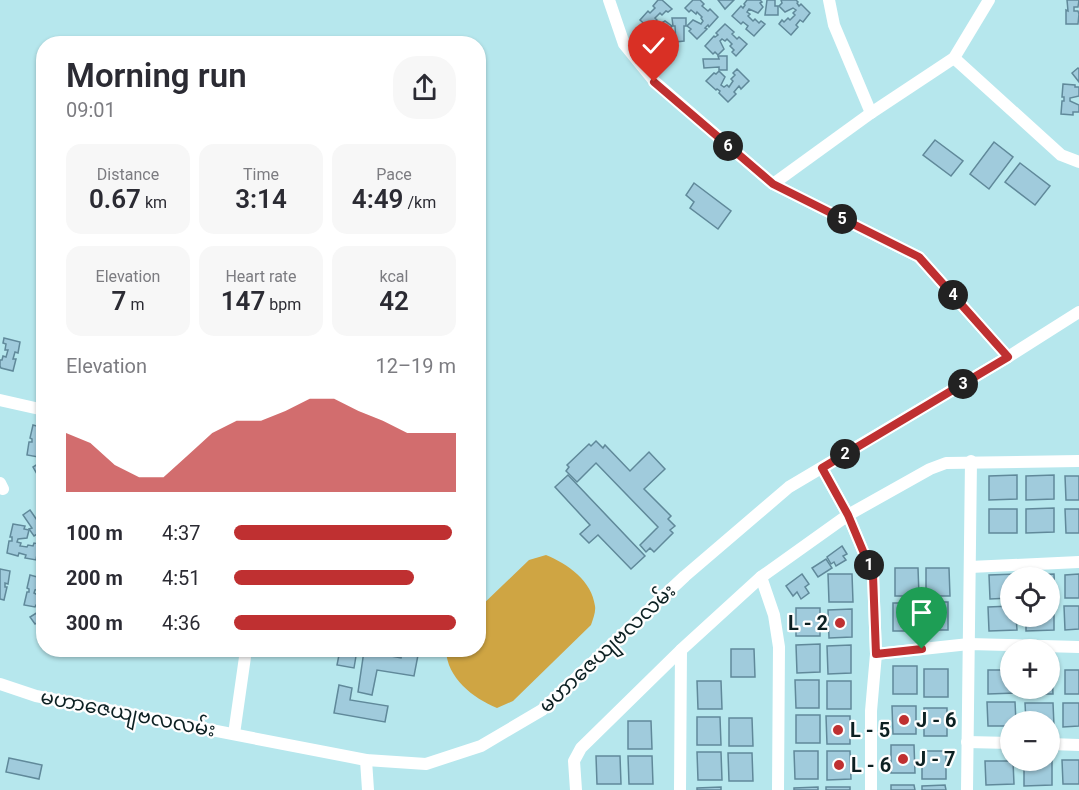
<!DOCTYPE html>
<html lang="en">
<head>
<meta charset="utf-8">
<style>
	body { margin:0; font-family:Roboto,"Noto Sans Myanmar",sans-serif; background:#f7f7f7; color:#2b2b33; height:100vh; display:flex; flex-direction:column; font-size:22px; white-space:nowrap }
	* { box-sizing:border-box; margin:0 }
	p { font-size:20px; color:#7c7c81 }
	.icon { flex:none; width:33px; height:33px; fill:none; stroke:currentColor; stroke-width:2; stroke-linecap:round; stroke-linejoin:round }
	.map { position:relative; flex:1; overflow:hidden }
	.details { position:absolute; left:36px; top:36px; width:450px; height:621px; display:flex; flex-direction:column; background:#fff; border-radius:24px; box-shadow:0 2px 4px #0004 }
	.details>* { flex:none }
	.fabs { position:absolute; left:1000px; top:567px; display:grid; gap:12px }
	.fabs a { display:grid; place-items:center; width:60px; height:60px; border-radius:50%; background:#fff; box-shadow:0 2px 4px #0004; font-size:30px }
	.pin { position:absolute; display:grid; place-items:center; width:51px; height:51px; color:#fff; margin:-62px -26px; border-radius:50% 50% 50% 0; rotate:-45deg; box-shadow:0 0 6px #0007 }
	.pin .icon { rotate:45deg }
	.km { position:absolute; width:30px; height:30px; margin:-15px; border-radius:50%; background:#222; color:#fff; font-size:16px; line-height:30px; text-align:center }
	.round { display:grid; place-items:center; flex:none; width:63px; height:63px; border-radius:24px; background:#f7f7f7 }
	.summary { display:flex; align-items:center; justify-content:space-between; height:102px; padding:0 30px }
	h1 { font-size:33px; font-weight:600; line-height:45px }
	.metrics { display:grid; grid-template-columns:repeat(3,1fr); gap:9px; height:102px; padding:6px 30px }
	.metrics div { display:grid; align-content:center; border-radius:15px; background:#f7f7f7; text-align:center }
	.metrics b { font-size:26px; font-weight:600 }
	.metrics small { font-size:16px; font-weight:400 }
	.metrics p { font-size:16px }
	.chart { height:168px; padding:12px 30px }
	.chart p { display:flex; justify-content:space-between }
	.chart svg { width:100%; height:108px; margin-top:6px; fill:#bf3031; opacity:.7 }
	ul { padding:0 30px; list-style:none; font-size:20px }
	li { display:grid; grid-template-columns:96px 72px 1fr; align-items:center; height:45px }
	li i { height:15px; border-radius:8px; background:#bf3031 }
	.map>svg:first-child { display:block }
</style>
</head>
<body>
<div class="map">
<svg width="1079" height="790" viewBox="0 0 1079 790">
	<rect width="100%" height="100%" fill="#b6e7ed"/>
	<path fill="#cfa543" d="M546,555C568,564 592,581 595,606C596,612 593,619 591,625L513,701L497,708C473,698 447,678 446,650H478L479,608L529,560Z"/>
	<g fill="#a0cbdc" stroke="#60899a" stroke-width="1.5">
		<polygon points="658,0 662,0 672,9 668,12 666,11 662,15 660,13 655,18 657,20 655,23 658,25 665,21 672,26 668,30 670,32 663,40 652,31 654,29 651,27 650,29 640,20 648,11 650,13 655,8 653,6"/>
		<polygon points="693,0 700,0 704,4 702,6 708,11 710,9 718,17 709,27 708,25 705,28 707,29 697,39 689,31 691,29 687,26 693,20 701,24 703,21 701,18 702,17 697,12 696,14 691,10 689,12 685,8"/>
		<polygon points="718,0 734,0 725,9"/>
		<polygon points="747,0 760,0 762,2 760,3 763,7 758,13 749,9 747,12 750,14 748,16 753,21 755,19 759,23 761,21 765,24 754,36 746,29 748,26 743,22 741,24 732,16 741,6 743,8 745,5 744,4"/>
		<polygon points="767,0 775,0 775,6 778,6 778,15 765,15"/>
		<polygon points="781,0 796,0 798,2 797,3 799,6 801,4 810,13 803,22 800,20 796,25 798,27 791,35 779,24 782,20 784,22 788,18 790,20 795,15 793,13 796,10 793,8 785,12 779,6 782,3"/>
		<polygon points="1067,0 1079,0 1078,7 1074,7 1074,11 1078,11 1079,14 1078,24 1066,24 1066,10 1068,11"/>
		<polygon points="672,18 686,18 686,26 684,26 684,41 676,42 675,26 673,26"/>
		<polygon points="725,24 734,32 732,34 737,39 739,37 747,44 736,56 732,52 734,50 730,46 732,44 727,39 725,41 722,39 720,41 724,49 718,55 715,52 713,54 705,46 714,36 715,37 718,35 716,33"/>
		<polygon points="718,56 727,56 727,70 719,70 719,67 704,68 703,59 719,59"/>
		<polygon points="1078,68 1079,69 1079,82 1072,73"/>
		<polygon points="737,69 749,81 741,89 739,86 734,92 736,94 728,102 719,93 720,91 717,89 716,90 706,81 714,73 716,74 719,71 725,77 721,85 724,87 727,85 729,87 733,81 731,79 735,75 733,73"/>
		<polygon points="1063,84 1075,85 1075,87 1079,87 1079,96 1070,98 1070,101 1079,105 1079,112 1073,112 1073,115 1061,114 1062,101 1064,101 1064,97 1062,97"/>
		<polygon points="935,140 963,161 951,176 923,155"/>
		<polygon points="994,142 1013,157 989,189 970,174"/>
		<polygon points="1020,163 1050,186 1035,205 1005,182"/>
		<polygon points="694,183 731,211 718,229 690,208 694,202 686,195"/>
		<polygon points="4,338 20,342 18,353 15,352 13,359 16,359 13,371 1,368 0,366 0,360 2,360 3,356 6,357 8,350 5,350 6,344 3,343"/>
		<polygon points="33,425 44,428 44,438 42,441 38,440 37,443 44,447 44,456 39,455 38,457 27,455 29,442 32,442 32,439 30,438"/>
		<polygon points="596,441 603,448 605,445 630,471 649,452 665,469 644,489 671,516 668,519 675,526 670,530 673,533 654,552 650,548 646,552 640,545 658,527 596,463 577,482 566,471 569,467 567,465 589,444 591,446"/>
		<polygon points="44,460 44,470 37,474 33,467"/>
		<polygon points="568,475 645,556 631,569 598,535 589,543 580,534 590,525 555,487"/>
		<polygon points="1017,475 1017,499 989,500 989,476"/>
		<polygon points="1054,475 1054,499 1026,500 1026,476"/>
		<polygon points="1065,476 1079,476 1079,500 1066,500"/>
		<polygon points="1054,508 1054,532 1026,533 1026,509"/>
		<rect x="989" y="509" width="28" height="24"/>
		<polygon points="1065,509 1079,509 1079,533 1066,533"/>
		<polygon points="30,510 39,523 41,522 44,526 44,530 34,536 29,529 32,528 23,515"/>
		<polygon points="13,524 25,526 24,529 29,530 27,538 18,539 17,542 21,543 20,546 27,547 28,545 33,546 34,543 39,544 36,560 25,558 26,555 19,553 18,556 7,553 9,541 12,541 12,537 10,537"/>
		<polygon points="842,546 847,554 843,556 846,560 836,566 834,562 831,564 827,557"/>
		<polygon points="826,559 832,568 818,577 812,568"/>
		<polygon points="895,568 918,568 919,596 895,596"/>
		<polygon points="926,568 949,568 950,596 926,596"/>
		<polygon points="0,569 10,571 8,584 5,583 5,587 7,587 4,600 0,599"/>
		<polygon points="802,574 809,584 805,587 809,593 801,599 797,592 793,596 786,586"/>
		<polygon points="828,574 852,574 853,602 829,602"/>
		<polygon points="1017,574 1017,578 1011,578 1011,598 990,599 989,575"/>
		<polygon points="1054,574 1055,598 1050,598 1050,578 1026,578 1026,575"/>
		<polygon points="1079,574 1079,598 1065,598 1065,575"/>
		<polygon points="30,575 41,578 41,581 44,581 44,588 35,590 34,593 42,597 41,606 36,605 35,607 24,605 27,592 29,592 29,589 27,588"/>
		<polygon points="924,602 948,602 948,630 925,630"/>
		<rect x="893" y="603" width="24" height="28"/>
		<polygon points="44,605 44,618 35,624 30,617 43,609 41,607"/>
		<polygon points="1011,606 1011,616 1016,616 1017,630 989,631 988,607"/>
		<polygon points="1050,606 1054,606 1054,630 1026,631 1026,616 1050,616"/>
		<polygon points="1064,606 1079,606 1079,629 1065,630"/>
		<rect x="796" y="608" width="24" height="28"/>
		<polygon points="852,609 852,637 829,638 828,610"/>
		<polygon points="820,644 820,672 797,673 796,645"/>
		<polygon points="851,645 851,673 828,674 827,646"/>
		<polygon points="731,649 754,649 755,677 731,677"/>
		<polygon points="340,650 357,650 354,668 337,665"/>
		<polygon points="403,650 419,650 414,676 377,670 372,695 358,692 364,651 401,658"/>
		<rect x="893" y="666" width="24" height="28"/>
		<rect x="924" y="669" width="24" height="28"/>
		<polygon points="988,670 1011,670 1011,688 1016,688 1016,693 988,694"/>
		<polygon points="1050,670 1052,670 1053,694 1025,694 1025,688 1050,688"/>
		<rect x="1065" y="670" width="14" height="24"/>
		<polygon points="795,680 819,680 819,708 796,708"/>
		<polygon points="697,681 721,681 722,709 698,709"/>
		<rect x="827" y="681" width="24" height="28"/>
		<polygon points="339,685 352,688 350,700 388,706 385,722 334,713"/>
		<polygon points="987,702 1015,702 1016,722 1011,722 1011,726 988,726"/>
		<polygon points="1025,703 1053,703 1054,726 1050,726 1050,722 1026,722"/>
		<polygon points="1063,703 1079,703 1079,726 1063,727"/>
		<polygon points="892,706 916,706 916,734 893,734"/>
		<rect x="924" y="708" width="23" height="28"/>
		<rect x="796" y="715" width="24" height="28"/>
		<polygon points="826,716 850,716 850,744 827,744"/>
		<polygon points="697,717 720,717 721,745 697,745"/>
		<polygon points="729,718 752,718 753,746 729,746"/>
		<polygon points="628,721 651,721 652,749 628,749"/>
		<polygon points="891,745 914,745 915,773 891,773"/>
		<polygon points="794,751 818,751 818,779 795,779"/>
		<polygon points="827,751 850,751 851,779 827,780"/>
		<rect x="922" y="751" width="24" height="28"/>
		<polygon points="697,752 721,752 722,780 698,780"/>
		<polygon points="728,753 752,753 753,781 729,781"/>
		<polygon points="596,756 620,756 621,784 597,784"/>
		<polygon points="628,756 652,756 653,784 629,784"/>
		<polygon points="9,758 42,765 39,779 6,772"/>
		<polygon points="1062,760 1079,760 1079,784 1063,784"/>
		<polygon points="985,761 1013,761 1014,784 986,785"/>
		<polygon points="1052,761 1052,785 1024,786 1024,762"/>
		<polygon points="891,785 914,785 915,790 891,790"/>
		<polygon points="945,785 946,790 922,790 922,786"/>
		<polygon points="721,787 721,790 697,790 697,788"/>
		<polygon points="818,787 818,790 794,790 794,788"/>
		<rect x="826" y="787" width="24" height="3"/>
	</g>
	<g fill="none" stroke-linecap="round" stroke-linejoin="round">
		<g stroke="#fff" stroke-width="12">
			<polyline points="609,0 624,44 655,82 773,184 919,257 1008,357"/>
			<polyline points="829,0 834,25 871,113"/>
			<polyline points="954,58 1061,155 1079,162"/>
			<polyline points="773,184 871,113 954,58 989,0"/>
			<polyline points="0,400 44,410"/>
			<polyline points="822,468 848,515 873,575 876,654 871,711 871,790"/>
			<polyline points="0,483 3,489"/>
			<polyline points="970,567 1079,562"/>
			<polyline points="761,577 774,615 779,647 778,790"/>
			<polyline points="876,654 969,644 1079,647"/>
			<polyline points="0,684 36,696 366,760 426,764 481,746 542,710 685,576 789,487 1008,357 1079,312"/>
			<polyline points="234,734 246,650"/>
			<polyline points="967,742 1011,743"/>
			<polyline points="1050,744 1079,745"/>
			<polyline points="366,760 368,790"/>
			<polyline points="576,790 574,761 581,748 681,650 761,577 848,515 930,469 946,463 1079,461"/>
			<polyline points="680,790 681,650"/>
			<polyline points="967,790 971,461"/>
		</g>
	</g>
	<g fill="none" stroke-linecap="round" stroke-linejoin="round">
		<g stroke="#fff" stroke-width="12">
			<polyline id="route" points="654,82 773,184 919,257 1008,357 822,468 848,515 873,575 876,654 922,649"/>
		</g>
		<use href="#route" stroke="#bf3031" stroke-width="8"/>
	</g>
	<g fill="#bf3031" stroke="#fefefe" stroke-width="2">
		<circle cx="840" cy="623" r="6"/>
		<circle cx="904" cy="720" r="6"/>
		<circle cx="838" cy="730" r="6"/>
		<circle cx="903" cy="759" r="6"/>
		<circle cx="839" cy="765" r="6"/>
	</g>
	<g text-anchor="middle" stroke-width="4.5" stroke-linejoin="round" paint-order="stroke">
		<g font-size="20" font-weight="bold" fill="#0c2022" stroke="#fefefe" text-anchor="start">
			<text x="828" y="630" text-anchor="end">L - 2</text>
			<text x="916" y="727">J - 6</text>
			<text x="850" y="737">L - 5</text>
			<text x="915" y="766">J - 7</text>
			<text x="851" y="772">L - 6</text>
		</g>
		<g font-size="20" fill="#0c2022" stroke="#fefefe">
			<text transform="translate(607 648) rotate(-43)" y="7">မဟာဇေယျဗလလမ်း</text>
			<text transform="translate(128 713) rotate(11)" y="7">မဟာဇေယျဗလလမ်း</text>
		</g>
	</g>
</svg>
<div class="fabs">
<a><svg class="icon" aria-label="locate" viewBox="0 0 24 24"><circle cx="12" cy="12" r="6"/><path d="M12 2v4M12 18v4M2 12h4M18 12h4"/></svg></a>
<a>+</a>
<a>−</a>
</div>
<div class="pin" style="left:922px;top:649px;background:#1e9e55"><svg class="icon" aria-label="arrive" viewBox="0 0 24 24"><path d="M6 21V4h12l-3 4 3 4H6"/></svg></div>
<div class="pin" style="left:654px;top:82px;background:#d93025"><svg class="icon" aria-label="check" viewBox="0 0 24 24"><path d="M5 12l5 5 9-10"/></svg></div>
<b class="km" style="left:869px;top:565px">1</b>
<b class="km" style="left:845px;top:454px">2</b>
<b class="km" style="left:963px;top:384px">3</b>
<b class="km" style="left:953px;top:295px">4</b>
<b class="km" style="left:842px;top:219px">5</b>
<b class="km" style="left:728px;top:146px">6</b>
<section class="details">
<div class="summary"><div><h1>Morning run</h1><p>09:01</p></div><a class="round"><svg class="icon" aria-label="share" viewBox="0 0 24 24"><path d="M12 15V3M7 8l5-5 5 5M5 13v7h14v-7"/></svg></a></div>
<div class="metrics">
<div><p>Distance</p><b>0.67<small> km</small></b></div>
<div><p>Time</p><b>3:14</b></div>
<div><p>Pace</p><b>4:49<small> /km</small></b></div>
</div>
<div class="metrics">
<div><p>Elevation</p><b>7<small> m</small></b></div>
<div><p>Heart rate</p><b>147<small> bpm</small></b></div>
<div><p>kcal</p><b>42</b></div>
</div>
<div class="chart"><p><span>Elevation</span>12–19 m</p>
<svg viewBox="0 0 160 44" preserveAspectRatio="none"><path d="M0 44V20L10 24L20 33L30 38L40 38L50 29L60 20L70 15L80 15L90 11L100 6L110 6L120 11L130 15L140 20L150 20L160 20V44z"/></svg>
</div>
<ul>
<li><b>100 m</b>4:37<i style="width:98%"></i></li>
<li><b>200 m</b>4:51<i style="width:81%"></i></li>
<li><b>300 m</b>4:36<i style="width:100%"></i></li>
</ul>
</section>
</div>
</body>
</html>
